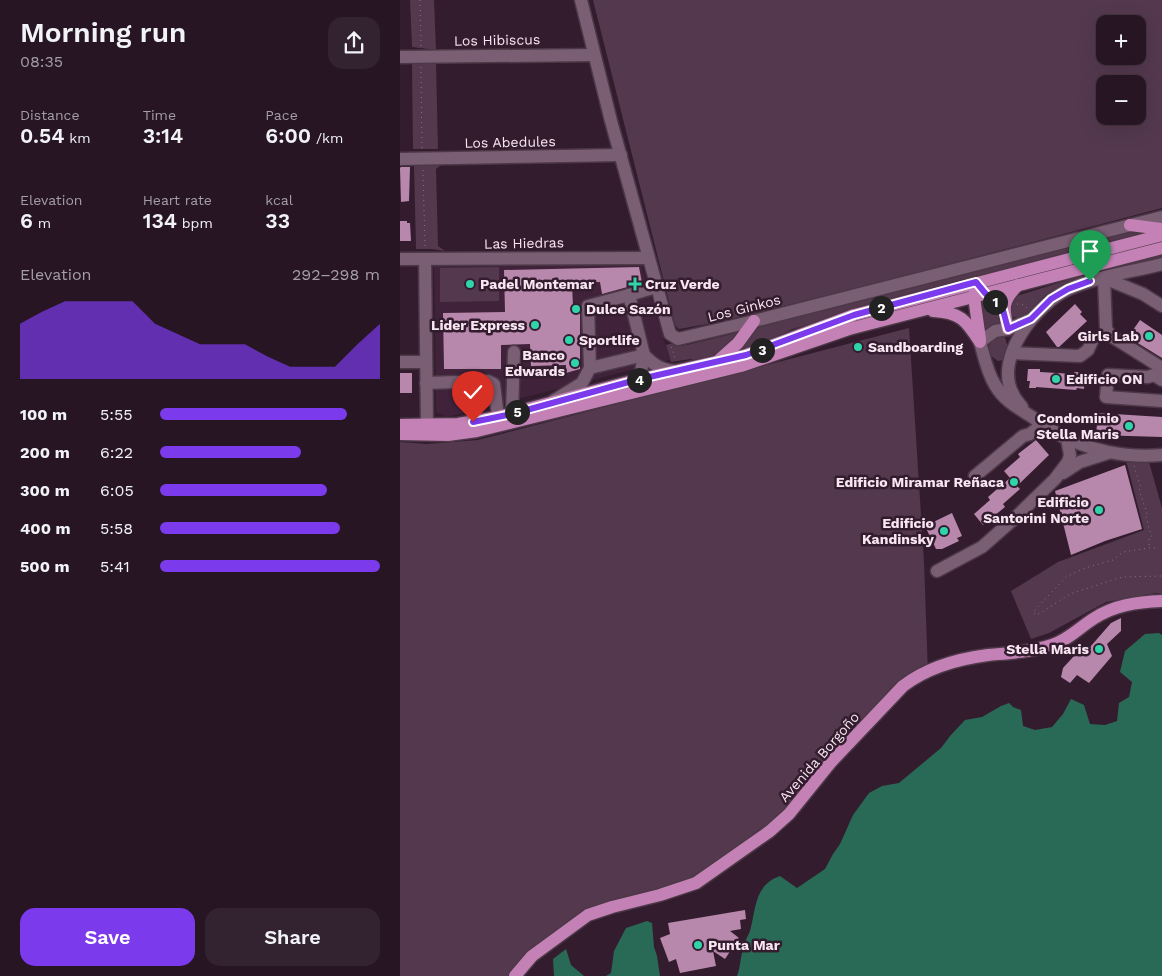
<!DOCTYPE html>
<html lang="en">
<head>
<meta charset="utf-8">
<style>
	body { margin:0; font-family:"Work Sans",sans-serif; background:#332230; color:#f1f3f6; height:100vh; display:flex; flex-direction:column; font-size:19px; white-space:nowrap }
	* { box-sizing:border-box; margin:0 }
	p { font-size:16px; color:#a49fa6 }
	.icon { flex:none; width:28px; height:28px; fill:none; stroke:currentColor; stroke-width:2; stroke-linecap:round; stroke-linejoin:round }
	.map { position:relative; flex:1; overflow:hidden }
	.sheet { display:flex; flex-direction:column; background:#271523; width:400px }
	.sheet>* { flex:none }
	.buttons { position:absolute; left:696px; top:15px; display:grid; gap:10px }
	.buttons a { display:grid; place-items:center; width:50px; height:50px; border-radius:10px; background:#271523; box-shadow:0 5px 20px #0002,0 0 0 1px #433441; font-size:25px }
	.pin { position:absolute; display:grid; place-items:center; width:42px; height:42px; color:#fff; margin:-51px -21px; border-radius:50% 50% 50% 0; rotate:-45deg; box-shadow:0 0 5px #0007 }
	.pin .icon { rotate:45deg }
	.km { position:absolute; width:25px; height:25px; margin:-12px; border-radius:50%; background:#222; color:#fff; font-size:14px; line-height:25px; text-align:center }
	.round { display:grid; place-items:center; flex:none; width:52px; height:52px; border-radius:15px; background:#332230 }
	.head { display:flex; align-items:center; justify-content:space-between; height:85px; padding:0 20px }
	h1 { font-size:28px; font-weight:600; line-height:38px }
	.metrics { display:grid; grid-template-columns:repeat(3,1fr); gap:8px; height:85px; padding:5px 20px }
	.metrics div { display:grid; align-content:center }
	.metrics b { font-size:21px; font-weight:600 }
	.metrics small { font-size:14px; font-weight:400 }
	.metrics p { font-size:14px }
	.chart { height:140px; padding:10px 20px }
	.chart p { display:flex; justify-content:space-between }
	.chart svg { width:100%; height:90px; margin-top:5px; fill:#7c3aed; opacity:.7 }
	.action { display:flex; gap:10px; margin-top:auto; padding:10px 20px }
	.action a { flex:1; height:58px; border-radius:15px; background:#7c3aed; color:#fff; font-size:20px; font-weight:600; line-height:58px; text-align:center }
	.action a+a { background:#332230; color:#f1f3f6 }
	ul { padding:0 20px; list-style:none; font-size:16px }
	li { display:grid; grid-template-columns:80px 60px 1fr; align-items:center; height:38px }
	li i { height:12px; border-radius:6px; background:#7c3aed }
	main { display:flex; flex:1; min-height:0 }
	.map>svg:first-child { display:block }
</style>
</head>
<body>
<main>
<section class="sheet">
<div class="head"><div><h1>Morning run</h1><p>08:35</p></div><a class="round"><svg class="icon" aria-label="share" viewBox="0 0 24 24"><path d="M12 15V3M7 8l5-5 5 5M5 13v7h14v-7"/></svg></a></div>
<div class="metrics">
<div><p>Distance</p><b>0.54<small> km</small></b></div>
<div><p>Time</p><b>3:14</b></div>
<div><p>Pace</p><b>6:00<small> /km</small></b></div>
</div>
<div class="metrics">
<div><p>Elevation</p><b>6<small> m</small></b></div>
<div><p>Heart rate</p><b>134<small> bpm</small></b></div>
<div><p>kcal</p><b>33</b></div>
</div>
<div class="chart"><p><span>Elevation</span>292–298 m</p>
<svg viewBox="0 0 160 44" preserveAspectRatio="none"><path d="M0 44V17L10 11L20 6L30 6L40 6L50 6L60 17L70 22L80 27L90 27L100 27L110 33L120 38L130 38L140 38L150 27L160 17V44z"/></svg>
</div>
<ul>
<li><b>100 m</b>5:55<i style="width:85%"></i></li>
<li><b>200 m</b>6:22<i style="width:64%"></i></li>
<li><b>300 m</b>6:05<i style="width:76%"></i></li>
<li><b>400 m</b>5:58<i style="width:82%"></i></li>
<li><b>500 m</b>5:41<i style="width:100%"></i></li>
</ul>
<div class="action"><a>Save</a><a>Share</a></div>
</section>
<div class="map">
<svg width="762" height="976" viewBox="0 0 762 976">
	<rect width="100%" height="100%" fill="#341c2f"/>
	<polygon fill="#40223a" points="240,261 270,360 47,417 36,412 34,265"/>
	<g fill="#54394e" fill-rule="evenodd">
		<polygon points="10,0 34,0 36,50 12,47"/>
		<path d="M193,0H762V208L454,289L313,323L279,329L275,325ZM705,24H738V56H705ZM705,84H738V116H705Z"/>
		<polygon points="36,63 38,149 13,149 12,64"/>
		<polygon points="14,164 41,165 36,169 38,246 45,251 32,249 16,249"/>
		<polygon points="732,231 744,234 392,329 365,343 332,354 356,328 443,304"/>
		<path d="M762,254V257C726,267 688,274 654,291C650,294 644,296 641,299C632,308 624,324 610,315L611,299L614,297L703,269Z"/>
		<polygon points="99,267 99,301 40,302 40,268"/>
		<polygon points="584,300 587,301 600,316 601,323 586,331 583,329 580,301"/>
		<polygon points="509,328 524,562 528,675 504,693 435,765 312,877 234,903 159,932 121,976 0,976 0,442 27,444 78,440"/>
		<polygon points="344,331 318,357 300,362 291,359 271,362 266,345 274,343 280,346 287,345"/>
		<polygon points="604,334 608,348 604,360 598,361 591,356 589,348 590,340"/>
		<polygon points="726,460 749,462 762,508 762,594 756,593 706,602 649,633 631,639 611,591 658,562 744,530"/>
	</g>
	<g fill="#286a56">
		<path d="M759,633L762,635V976H337C340,969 340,961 342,953C343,945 347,938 350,931C356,909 354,885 380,876L397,888L425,869L433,854L440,844L453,815L469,793L482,786L499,783L541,748L550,736L565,720L582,717L601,706L609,703L613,707L621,710L623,726L635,730L652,727L663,714L671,699L684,705L690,724L705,725L717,721L719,703L729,697L732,682L720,672L725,651L745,634Z"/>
		<polygon points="247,921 252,923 254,947 257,956 260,976 206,976 211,973 214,951 226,928"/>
		<polygon points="166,949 171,965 184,976 154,976 153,959"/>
	</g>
	<g fill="#b788ac">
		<polygon points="1,167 10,167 9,201 1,202 0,168"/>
		<polygon points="0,221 7,221 7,223 10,223 11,241 0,241"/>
		<polygon points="239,267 242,283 202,294 200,282 172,283 173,307 180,306 180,369 166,373 166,365 131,366 130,344 101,345 101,369 44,369 43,313 105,312 104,270"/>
		<polygon points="675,304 682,312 680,314 687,321 659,347 657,347 646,332"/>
		<polygon points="740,320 762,335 762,358 728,337"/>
		<polygon points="628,369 640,369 640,372 674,374 674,372 681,372 681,374 685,374 684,389 677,388 676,390 636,387 636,388 629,388 630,381 627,381"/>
		<rect x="0" y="373" width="12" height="20"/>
		<polygon points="698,413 762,417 762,437 696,435"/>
		<polygon points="636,440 649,455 617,486 620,489 603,504 605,507 583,525 574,514 590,500 588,497 610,478 604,471 620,457 618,454"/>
		<polygon points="725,465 742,529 705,541 671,555 655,491"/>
		<polygon points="552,513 562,536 557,538 559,541 542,549 536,549 525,526"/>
		<polygon points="721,618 721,631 707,644 712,656 689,683 677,675 670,683 661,677 663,668 674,656 684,654 711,623"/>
		<polygon points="345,910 346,919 340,920 341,929 330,931 339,938 325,959 313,951 316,966 280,973 276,959 269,962 260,938 270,934 268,923"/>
	</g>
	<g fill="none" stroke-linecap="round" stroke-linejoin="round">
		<g stroke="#4c3847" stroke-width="15">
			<g id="minor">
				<polyline points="181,0 211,121 270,334 278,339 354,321 762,217"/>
				<polyline points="0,57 194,55"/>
				<polyline points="0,159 221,155"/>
				<polyline points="0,259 248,258"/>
				<polyline points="25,259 27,425"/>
				<polyline points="704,278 706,329 711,336 762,368"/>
				<polyline points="704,278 743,294 762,306"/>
				<polyline points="229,295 256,287"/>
				<path d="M631,319L608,329L595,331L580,342C584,356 587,372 595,385C604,400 615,406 629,415C642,423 654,433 668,439C698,452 730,458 762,455"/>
				<polyline points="612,353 680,356 688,350 692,341"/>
				<path d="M244,355C254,365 261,370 275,371"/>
				<polyline points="0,362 26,362"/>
				<polyline points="762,380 754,375 748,377 708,375 706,397 762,401"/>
				<polyline points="26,383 88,381 94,384 98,417"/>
				<polyline points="232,387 241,371 244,355"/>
				<polyline points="153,401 182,383 190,368 188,306 229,295 244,355 190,368"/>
				<path d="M622,407C619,403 615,399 613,394C593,358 637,303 669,289C698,276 732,272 762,264"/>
				<polyline points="112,414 114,352"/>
				<polyline points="663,473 680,462 708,453"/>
				<polyline points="575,476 623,436 630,434 643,424"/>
				<polyline points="537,571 582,547 617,516 655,479 668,462 670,455 667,439"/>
			</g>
		</g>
		<g stroke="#4c3847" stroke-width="15">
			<g id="major">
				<polyline points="730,225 762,229"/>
				<polyline points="575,290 574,297 580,339"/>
				<path d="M533,311C560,312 566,320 580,342"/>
				<path d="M608,329C603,308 602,301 618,285"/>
				<polyline points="319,360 338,343 354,321"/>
				<polyline points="0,425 58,424 98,417 236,380 346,355 454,315 762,235"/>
				<polyline points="0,434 48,435 77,431 341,366 449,329 762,248"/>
				<path d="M115,976L132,956L188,915L212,907L260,895L296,883L370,831L389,814L431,762L503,686C528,667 557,659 588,655C609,653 631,652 652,645C668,640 679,628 693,619C714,605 737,602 762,601"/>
			</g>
		</g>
		<g stroke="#897484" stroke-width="1" stroke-dasharray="1 4" stroke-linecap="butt">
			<polyline points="20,0 21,46"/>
			<polyline points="21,67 22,148"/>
			<polyline points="23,170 25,248"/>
			<polyline points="617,304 624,305 627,308"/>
			<polyline points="271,347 275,358 274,359"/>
			<path d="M734,466L741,488L739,490L747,513L745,515C749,522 748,529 752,536L749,538V547"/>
			<polyline points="755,548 749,548 723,552 713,560 685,568 666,577 633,612 637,615 670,594 722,577 762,576"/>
		</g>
		<use href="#minor" stroke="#7a5e74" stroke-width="12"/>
		<use href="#major" stroke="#c481b5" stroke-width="12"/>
	</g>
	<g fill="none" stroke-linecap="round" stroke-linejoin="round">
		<g stroke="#fff" stroke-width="10">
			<polyline id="route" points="73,422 112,414 236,380 346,355 454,315 576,282 585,293 603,310 608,329 631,319 651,299 668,289 690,281"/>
		</g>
		<use href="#route" stroke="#7c3aed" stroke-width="6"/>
	</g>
	<g fill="#2fd4aa" stroke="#341c2f" stroke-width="2">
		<circle cx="70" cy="284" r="5"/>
		<path d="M232.5 276.5h5v5h5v5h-5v5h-5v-5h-5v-5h5z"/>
		<circle cx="176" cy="309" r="5"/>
		<circle cx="135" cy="325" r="5"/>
		<circle cx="749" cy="336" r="5"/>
		<circle cx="169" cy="340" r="5"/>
		<circle cx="458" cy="347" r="5"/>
		<circle cx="175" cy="363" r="5"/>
		<circle cx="656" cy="379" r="5"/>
		<circle cx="729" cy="426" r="5"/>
		<circle cx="614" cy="482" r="5"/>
		<circle cx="699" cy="510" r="5"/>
		<circle cx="544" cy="531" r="5"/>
		<circle cx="699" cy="649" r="5"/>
		<circle cx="298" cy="945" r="5"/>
	</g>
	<g text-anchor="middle" stroke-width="5" stroke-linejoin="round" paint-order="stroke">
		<g font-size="14" fill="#f8e7f3" stroke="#341c2f">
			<text transform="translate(97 40) rotate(-1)" y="5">Los Hibiscus</text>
			<text transform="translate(110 142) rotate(-1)" y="5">Los Abedules</text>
			<text transform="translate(124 243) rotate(-1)" y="5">Las Hiedras</text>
			<text transform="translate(344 308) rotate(-14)" y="5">Los Ginkos</text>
			<text transform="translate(419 757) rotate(-49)" y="5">Avenida Borgoño</text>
		</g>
		<g font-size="14" font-weight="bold" fill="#f8e7f3" stroke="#341c2f" text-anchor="end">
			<text x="80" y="289" text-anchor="start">Padel Montemar</text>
			<text x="245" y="289" text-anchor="start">Cruz Verde</text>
			<text x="186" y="314" text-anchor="start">Dulce Sazón</text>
			<text x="125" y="330">Lider Express</text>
			<text x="739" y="341">Girls Lab</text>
			<text x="179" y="345" text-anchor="start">Sportlife</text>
			<text x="468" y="352" text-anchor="start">Sandboarding</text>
			<text x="165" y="360">Banco<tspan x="165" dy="16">Edwards</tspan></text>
			<text x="666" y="384" text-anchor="start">Edificio ON</text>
			<text x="719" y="423">Condominio<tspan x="719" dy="16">Stella Maris</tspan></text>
			<text x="604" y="487">Edificio Miramar Reñaca</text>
			<text x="689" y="507">Edificio<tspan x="689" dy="16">Santorini Norte</tspan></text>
			<text x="534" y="528">Edificio<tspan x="534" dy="16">Kandinsky</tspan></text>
			<text x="689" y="654">Stella Maris</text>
			<text x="308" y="950" text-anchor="start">Punta Mar</text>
		</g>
	</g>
</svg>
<div class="buttons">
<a>+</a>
<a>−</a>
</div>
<div class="pin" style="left:690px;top:281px;background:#1e9e55"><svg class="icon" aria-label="arrive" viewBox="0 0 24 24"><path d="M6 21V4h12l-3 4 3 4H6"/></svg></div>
<div class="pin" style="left:73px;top:422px;background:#d93025"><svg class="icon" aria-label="check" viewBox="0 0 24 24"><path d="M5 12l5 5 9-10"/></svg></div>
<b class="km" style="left:595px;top:302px">1</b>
<b class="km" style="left:481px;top:308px">2</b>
<b class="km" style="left:362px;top:350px">3</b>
<b class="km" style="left:239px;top:380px">4</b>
<b class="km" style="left:117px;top:412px">5</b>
</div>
</main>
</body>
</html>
